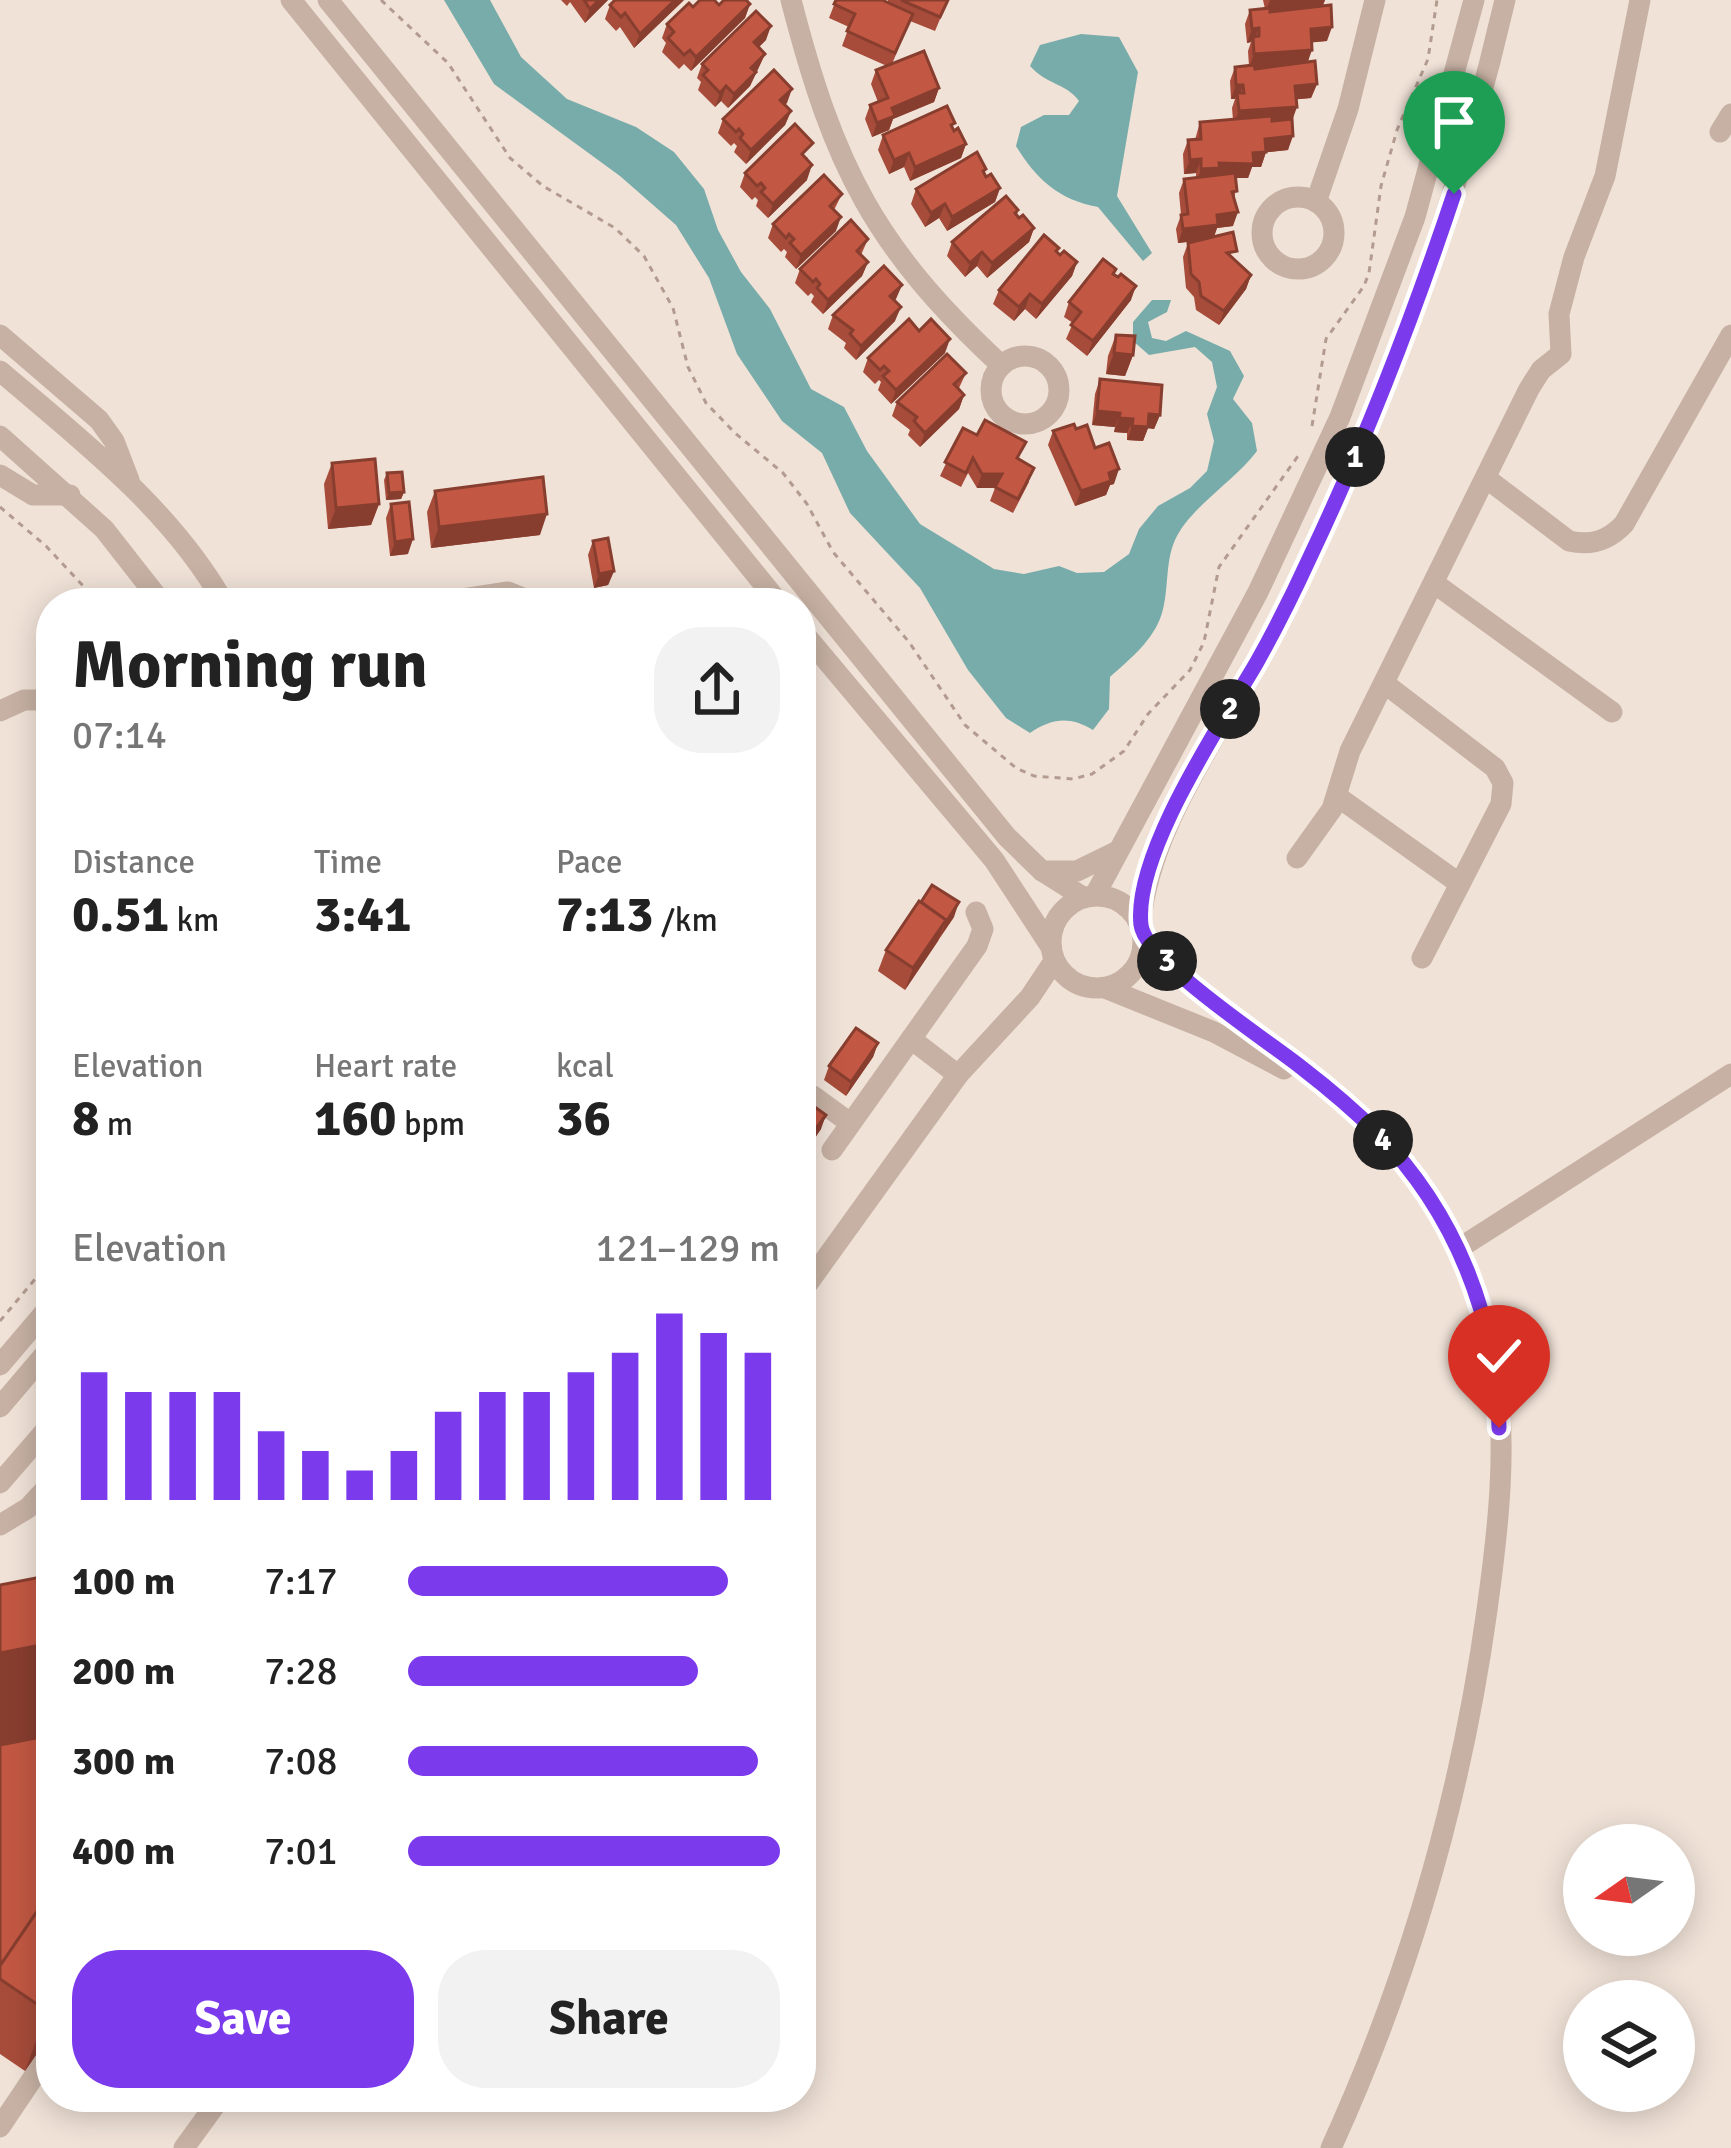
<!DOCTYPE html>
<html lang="en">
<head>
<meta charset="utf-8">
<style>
	body { margin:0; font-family:Signika,sans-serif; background:#f2f2f2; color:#222; height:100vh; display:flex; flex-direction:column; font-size:45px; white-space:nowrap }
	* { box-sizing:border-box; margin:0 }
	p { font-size:39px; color:#767676 }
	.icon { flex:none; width:66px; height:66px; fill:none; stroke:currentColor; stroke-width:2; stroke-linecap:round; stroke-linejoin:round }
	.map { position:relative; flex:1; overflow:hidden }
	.sheet { position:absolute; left:36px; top:588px; width:780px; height:1524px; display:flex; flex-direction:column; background:#fff; border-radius:48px; box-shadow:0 6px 30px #0003 }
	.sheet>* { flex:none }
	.needle { width:78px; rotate:256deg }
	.controls { position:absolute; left:1563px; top:1824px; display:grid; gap:24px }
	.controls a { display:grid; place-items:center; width:132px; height:132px; border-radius:50%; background:#fff; box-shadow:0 6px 30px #0003; font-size:60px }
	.pin { position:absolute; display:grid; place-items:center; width:102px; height:102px; color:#fff; margin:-123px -51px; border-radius:50% 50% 50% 0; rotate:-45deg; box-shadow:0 0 12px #0007 }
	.pin .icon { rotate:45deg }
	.km { position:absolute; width:60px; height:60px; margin:-30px; border-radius:50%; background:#222; color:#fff; font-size:33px; line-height:60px; text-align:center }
	.round { display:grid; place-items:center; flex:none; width:126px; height:126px; border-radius:48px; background:#f2f2f2 }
	.overview { display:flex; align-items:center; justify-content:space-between; height:204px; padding:0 36px }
	h1 { font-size:66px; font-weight:800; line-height:90px }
	.figures { display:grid; grid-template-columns:repeat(3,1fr); gap:18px; height:204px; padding:12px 36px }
	.figures div { display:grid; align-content:center }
	.figures b { font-size:51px; font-weight:800 }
	.figures small { font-size:33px; font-weight:400 }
	.figures p { font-size:33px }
	.chart { height:336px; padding:24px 36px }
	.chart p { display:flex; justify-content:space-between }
	.chart svg { width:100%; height:216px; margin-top:12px; stroke:#7c3aed; stroke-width:6 }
	.primary-button { display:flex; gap:24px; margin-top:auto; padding:24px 36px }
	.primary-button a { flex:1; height:138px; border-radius:48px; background:#7c3aed; color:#fff; font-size:48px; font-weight:800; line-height:138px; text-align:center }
	.primary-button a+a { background:#f2f2f2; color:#222 }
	ul { padding:0 36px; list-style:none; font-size:39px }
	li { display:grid; grid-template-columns:192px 144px 1fr; align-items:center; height:90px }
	li i { height:30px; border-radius:15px; background:#7c3aed }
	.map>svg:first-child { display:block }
</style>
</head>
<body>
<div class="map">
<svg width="1731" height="2148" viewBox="0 0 1731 2148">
	<rect width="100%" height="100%" fill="#f0e2d7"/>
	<g fill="#78acaa">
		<path d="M444,0H490L521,57L567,99L636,127L674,152L704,189L718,230L741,272L770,309L811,389L844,407L867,451L920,524L994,569L1024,574L1059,566L1077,573L1104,572L1129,554L1139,529L1158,506L1190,488L1207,471L1214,441L1207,414L1217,387L1212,362L1195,347L1149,355L1133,341V322L1152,300H1171L1167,312L1148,322L1152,338L1166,341L1186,331L1230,351L1244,376L1233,399L1252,423L1257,451C1235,481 1190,507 1175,540C1165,562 1169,590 1162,613C1154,640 1130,659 1110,677L1109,709L1093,730C1070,716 1052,718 1030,733L1006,718L968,670L920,588L850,513L822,453L782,421L737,354L709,278L676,225L620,176L494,84Z"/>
		<path d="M1081,34L1119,37L1138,72L1117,196L1152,253L1143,261L1098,207C1059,200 1036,179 1016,146L1021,127L1044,115H1069L1079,101C1066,83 1047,85 1030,66L1040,45Z"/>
	</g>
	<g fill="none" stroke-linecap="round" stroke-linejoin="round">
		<g stroke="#b39b8f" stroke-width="3" stroke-dasharray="6 6" stroke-linecap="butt">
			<polyline points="381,0 448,63 510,158 543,186 615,228 644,256 673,308 688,367 706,403 735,433 783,473 807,504 833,552 909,642 965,725 1016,768 1034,776 1073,779 1092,774 1124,751 1148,714 1190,670 1204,642 1219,567 1298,456"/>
			<polyline points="1312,426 1326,339 1364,286 1369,273 1381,186 1397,130 1428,59 1437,0"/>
			<polyline points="0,507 46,546 99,603"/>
			<polyline points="0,1321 51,1260"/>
		</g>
		<g stroke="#c7b1a4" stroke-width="21">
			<polyline points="291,0 779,603"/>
			<polyline points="328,0 1007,837 1042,871 1083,897"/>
			<path d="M791,0C834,167 874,247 1001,365"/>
			<polyline points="1720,132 1731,114"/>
			<circle cx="1298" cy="233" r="36"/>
			<polyline points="1316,202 1348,109 1375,0"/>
			<polyline points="0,335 99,420 114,441 129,480"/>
			<circle cx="1025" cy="390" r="34"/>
			<path d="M0,371C81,440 171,509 224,603"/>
			<polyline points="0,436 104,529 162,603"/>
			<polyline points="0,475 33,495 70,495"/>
			<path d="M1486,478L1569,541C1591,546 1608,541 1624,524L1731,335"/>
			<polyline points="1434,583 1612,712"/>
			<polyline points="436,603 508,592 535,603"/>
			<polyline points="801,630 994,860 1051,947"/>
			<polyline points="1384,683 1495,768 1503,783 1501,804 1422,958"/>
			<polyline points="0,711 24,700 51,700"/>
			<polyline points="1338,797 1460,884"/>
			<polyline points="1297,858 1332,809 1350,751 1529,389 1541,370 1561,354 1559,314 1574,257 1605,176 1640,0"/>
			<polyline points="1042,871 1077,871 1118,851"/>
			<polyline points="1095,895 1258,592 1340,417 1415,217 1474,0"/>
			<circle cx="1097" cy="942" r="46"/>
			<path d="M1140,924C1149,845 1189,782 1227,714C1257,661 1287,608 1313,553C1395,375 1461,191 1505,0"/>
			<path d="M1144,935C1223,1027 1340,1078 1414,1176C1455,1232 1483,1297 1495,1366C1508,1445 1498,1531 1487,1610C1461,1798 1410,1975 1331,2148"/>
			<polyline points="1105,988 1214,1032 1284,1069"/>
			<polyline points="911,1039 958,1075"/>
			<polyline points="813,1096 850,1123"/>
			<polyline points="832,1150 977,946 983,929 976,912"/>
			<polyline points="1458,1249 1731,1074"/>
			<polyline points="801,1293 958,1075 1030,997 1054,961"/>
			<polyline points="0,1365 51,1305"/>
			<polyline points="0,1407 51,1347"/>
			<polyline points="0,1483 51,1424"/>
			<polyline points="0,1525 28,1508 51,1483"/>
			<polyline points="0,2127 51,2051"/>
			<polyline points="184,2148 221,2097"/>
		</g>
	</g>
	<g fill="#a74c3a">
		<polygon points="561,0 608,0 585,23 570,2 567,6"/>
		<polygon points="684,0 634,48 620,27 616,31 605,19 610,5"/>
		<polygon points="836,0 887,3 888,0 948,0 935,31 910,21 892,64 939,88 934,102 893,119 889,130 872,137 865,119 870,105 878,102 871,84 876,70 887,66 842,46 849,27 829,18"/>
		<polygon points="1263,0 1325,0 1323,5 1327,41 1312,42 1308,62 1317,84 1311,98 1296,99 1288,150 1266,152 1261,167 1252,167 1248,178 1236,178 1233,226 1217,228 1214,237 1251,275 1246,289 1219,325 1196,310 1194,297 1186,288 1183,257 1188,243 1195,241 1178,243 1176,229 1181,215 1179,193 1184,179 1196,178 1196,173 1184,174 1183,154 1188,140 1195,140 1200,122 1233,120 1232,108 1235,99 1231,99 1230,81 1235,67 1249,66 1248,51 1251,42 1247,43 1245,24 1250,10 1265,9"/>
		<polygon points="750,4 745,18 691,71 684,64 679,69 662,52 666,43 662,38 667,24 693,7"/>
		<polygon points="766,40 759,47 765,54 750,86 728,108 721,101 715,107 698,90 701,82 697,78 702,64"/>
		<polygon points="787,103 784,105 791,111 785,125 746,164 734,152 737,146 734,143 731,146 718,133 723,119"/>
		<polygon points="953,129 966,144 961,158 910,181 904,167 889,174 878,150 883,135"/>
		<polygon points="808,157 806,159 807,180 768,218 756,206 758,200 755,197 752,200 740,187 745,173"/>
		<polygon points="986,169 984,174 1000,188 995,202 947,231 939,218 925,227 911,204 916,189"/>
		<polygon points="842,194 834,210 836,231 796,269 785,257 787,252 784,249 781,252 768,238 773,224"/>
		<polygon points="1018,210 1017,215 1034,228 1029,242 987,278 977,266 965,277 947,256 952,242"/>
		<polygon points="868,239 861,255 868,262 862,276 823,314 811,302 814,296 811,293 808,296 795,283 800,269"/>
		<polygon points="1057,252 1077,262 1072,276 1036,319 1025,309 1014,321 993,304 999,290"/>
		<polygon points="1114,275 1131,300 1087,356 1066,339 1073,323 1064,317 1069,302"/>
		<polygon points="902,285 894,301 895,321 856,360 844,348 846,343 828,329 833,315"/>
		<polygon points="919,331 945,353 891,404 878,390 881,382 879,380 875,384 863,372 868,358"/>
		<polygon points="1116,335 1133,355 1125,376 1106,374 1108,356"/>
		<polygon points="966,373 959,388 964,395 959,409 920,447 908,435 910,430 892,416 897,402"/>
		<polygon points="1100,379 1160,415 1154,429 1148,428 1143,441 1127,440 1127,433 1114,432 1115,427 1092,425 1095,394"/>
		<polygon points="963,428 1019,459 1029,482 1013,513 990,501 995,488 977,488 968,473 961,487 940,476"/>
		<polygon points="1076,429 1095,448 1114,484 1110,485 1106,495 1075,506 1048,445 1053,431"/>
		<polygon points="332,463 379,504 371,525 328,529 324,484"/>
		<polygon points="387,473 404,492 401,499 386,500 384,480"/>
		<polygon points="435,491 540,535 431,548 427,512"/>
		<polygon points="391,504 408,554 390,556 386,518"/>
		<polygon points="593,541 614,571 608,585 594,588 588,555"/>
		<polygon points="954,917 905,990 878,971 886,950"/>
		<polygon points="878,1043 873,1057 846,1096 824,1080 829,1066"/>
		<polygon points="801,1097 821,1129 810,1145 801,1138"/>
		<polygon points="51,1575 51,2033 25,2071 0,2054 0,1585"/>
	</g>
	<g fill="#883e2f">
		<polygon points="599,0 608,0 585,23 590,9"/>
		<polygon points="675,0 684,0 634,48 640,34"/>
		<polygon points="1270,0 1325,0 1323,5 1265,13"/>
		<polygon points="750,4 745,18 691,71 696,57"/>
		<polygon points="771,26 766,40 749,56 754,42"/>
		<polygon points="1332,27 1327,41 1306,43 1311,29"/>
		<polygon points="1259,28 1253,42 1253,37 1251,42 1247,43 1252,29"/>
		<polygon points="1312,50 1307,64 1249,68 1254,54"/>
		<polygon points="765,54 750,86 728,108 734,94 751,68"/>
		<polygon points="1317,84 1311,98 1290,100 1295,86"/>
		<polygon points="1236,85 1243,85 1238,99 1237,93 1235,99 1231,99"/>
		<polygon points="726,86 721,101 715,107 720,93"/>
		<polygon points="939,88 934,102 893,119 889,130 872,137 877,123 892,108"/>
		<polygon points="792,89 787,103 775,114 780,100"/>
		<polygon points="1297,107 1292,121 1233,125 1239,111"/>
		<polygon points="791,111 785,125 746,164 751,150"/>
		<polygon points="1293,136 1288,150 1260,153 1265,139"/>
		<polygon points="966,144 961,158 910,181 915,167"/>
		<polygon points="1266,152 1261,167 1252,167 1248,178 1216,178 1196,184 1201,169 1253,153"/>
		<polygon points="909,153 904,167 889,174 894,160"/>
		<polygon points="1201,159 1196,173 1184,174 1190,160"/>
		<polygon points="812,165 807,180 768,218 773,204"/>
		<polygon points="1000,188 995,202 947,231 952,217"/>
		<polygon points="945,204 939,218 925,227 931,213"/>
		<polygon points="1238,212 1233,226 1217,228 1213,239 1178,243 1183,229 1217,215"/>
		<polygon points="841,217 836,231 796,269 801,255"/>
		<polygon points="1034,228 1029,242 987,278 992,263"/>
		<polygon points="982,252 977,266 965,277 970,263"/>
		<polygon points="868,262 862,276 823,314 828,300"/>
		<polygon points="1077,262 1072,276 1036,319 1042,304"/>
		<polygon points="1251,275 1246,289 1219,325 1224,311"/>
		<polygon points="902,285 896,299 885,310 890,296"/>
		<polygon points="1136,286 1131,300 1087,356 1093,341"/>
		<polygon points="1030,294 1025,309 1014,321 1019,307"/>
		<polygon points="901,307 895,321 856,360 861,346"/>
		<polygon points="950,339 945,353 891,404 896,390"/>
		<polygon points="1114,353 1133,355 1125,376 1106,374"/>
		<polygon points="964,395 959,409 920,447 925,433"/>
		<polygon points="1097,411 1120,413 1115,427 1092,425"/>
		<polygon points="1149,414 1160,415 1154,429 1148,428 1143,441 1127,440 1132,426"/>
		<polygon points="1119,418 1133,419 1127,433 1114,432"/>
		<polygon points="1119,469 1114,484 1110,485 1106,495 1075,506 1081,491 1109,473"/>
		<polygon points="982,474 1002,474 997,488 977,488"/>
		<polygon points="404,492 401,499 386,500 389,493"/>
		<polygon points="379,504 371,525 328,529 336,508"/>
		<polygon points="547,514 540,535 431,548 439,527"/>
		<polygon points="413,539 408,554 390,556 395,542"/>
		<polygon points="614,571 608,585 594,588 599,574"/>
		<polygon points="959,902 954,917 940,937 946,922"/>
		<polygon points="946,920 938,941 905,990 913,968"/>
		<polygon points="878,1043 873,1057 846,1096 851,1082"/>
		<polygon points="826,1115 821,1129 810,1145 815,1130"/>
		<polygon points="51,1643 51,1741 0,1752 0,1653"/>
		<polygon points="51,2005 51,2033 25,2071 47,2011"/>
	</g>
	<g fill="#c25843" stroke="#883e2f" stroke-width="3">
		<polygon points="584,0 599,0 590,9"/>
		<polygon points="615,0 675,0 640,34 625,13 621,17 610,5"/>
		<polygon points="700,0 714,0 719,5 724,0 746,0 750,4 696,57 690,50 684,55 668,38 674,32 667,24 689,3 693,7"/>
		<polygon points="836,0 882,0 913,14 895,53 847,31 855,14 834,4"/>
		<polygon points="901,0 948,0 940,17"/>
		<polygon points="1331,5 1332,27 1311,29 1312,50 1254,54 1253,37 1259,36 1259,28 1252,29 1250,10 1270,8 1270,12"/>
		<polygon points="756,11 771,26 754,42 765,54 751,68 756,72 734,94 726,86 720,93 703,75 708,70 702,64"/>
		<polygon points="924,51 939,88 892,108 895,116 877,123 870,105 888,98 876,70"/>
		<polygon points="1315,61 1317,84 1295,86 1297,107 1239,111 1237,93 1244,93 1243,85 1236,85 1235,67 1254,65 1255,69"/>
		<polygon points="774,70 792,89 780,100 791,111 751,150 740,138 743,134 739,129 736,132 723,119"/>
		<polygon points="947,106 955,123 951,125 954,131 958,128 966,144 915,167 909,153 894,160 883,135"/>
		<polygon points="1272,116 1272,121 1292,119 1293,136 1265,139 1266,152 1253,153 1254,164 1219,163 1220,168 1201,169 1201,159 1190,160 1188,140 1201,139 1200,122"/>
		<polygon points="795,124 813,143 802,154 812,165 773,204 761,192 765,188 761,183 757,186 745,173"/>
		<polygon points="977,152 986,169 983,171 986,177 991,174 1000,188 952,217 945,204 931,213 916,189"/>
		<polygon points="1235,173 1237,191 1232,192 1238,212 1217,215 1218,225 1183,229 1181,215 1188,214 1184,179"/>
		<polygon points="824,175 842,194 830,206 841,217 801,255 790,243 794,239 789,234 786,238 773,224"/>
		<polygon points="1006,196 1018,210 1015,213 1019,218 1023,215 1034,228 992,263 982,252 970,263 952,242"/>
		<polygon points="851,220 868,239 857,251 868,262 828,300 817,288 820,284 816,279 813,282 800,269"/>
		<polygon points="1233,232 1237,251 1227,253 1251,275 1224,311 1201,296 1199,282 1191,274 1188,243"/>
		<polygon points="1044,235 1059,248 1056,251 1060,255 1064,251 1077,262 1042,304 1030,294 1019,307 999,290"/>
		<polygon points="1103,259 1116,269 1113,274 1118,277 1121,274 1136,286 1093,341 1071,325 1081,312 1069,302"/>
		<polygon points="884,266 902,285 890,296 901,307 861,346 850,334 853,330 833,315"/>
		<polygon points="909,319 919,331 931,319 950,339 896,390 883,376 889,371 884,366 880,370 868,358"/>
		<polygon points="1116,335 1135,336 1133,355 1114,353"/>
		<polygon points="947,354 966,373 954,384 964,395 925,433 914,421 917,417 897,402"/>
		<polygon points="1100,379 1162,385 1160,415 1149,414 1148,427 1132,426 1133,419 1119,418 1120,413 1097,411"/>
		<polygon points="985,420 1026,442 1017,458 1034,468 1018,499 995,487 1002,474 982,474 973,458 966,473 945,462 963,428 977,435"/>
		<polygon points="1074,424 1076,429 1087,425 1095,448 1109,443 1119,469 1109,473 1111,481 1081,491 1053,431"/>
		<polygon points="375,459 379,504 336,508 332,463"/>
		<polygon points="402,472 404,492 389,493 387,473"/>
		<polygon points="543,477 547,514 439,527 435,491"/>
		<polygon points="409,502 413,539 395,542 391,504"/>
		<polygon points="608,538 614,571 599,574 593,541"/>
		<polygon points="932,885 959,902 946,922 946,920 921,902"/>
		<polygon points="919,901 946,920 913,968 886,950"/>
		<polygon points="856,1028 878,1043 851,1082 829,1066"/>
		<polygon points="801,1097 826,1115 815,1130 801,1120"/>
		<polygon points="51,1575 51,1643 0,1653 0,1585"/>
		<polygon points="51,1735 51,1891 0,1966 0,1745"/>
		<polygon points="51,1891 51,2005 47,2011 0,1979 0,1966"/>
	</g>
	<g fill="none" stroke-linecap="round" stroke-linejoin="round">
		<g stroke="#fff" stroke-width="24">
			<path id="route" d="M1454,194C1413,317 1366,439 1310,557C1294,592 1276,628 1257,662C1221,724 1133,854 1141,925C1145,961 1271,1043 1302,1068C1328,1088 1354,1110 1377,1133C1455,1212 1497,1318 1499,1428"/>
		</g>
		<use href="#route" stroke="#7c3aed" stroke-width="15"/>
	</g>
</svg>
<div class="controls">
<a><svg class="needle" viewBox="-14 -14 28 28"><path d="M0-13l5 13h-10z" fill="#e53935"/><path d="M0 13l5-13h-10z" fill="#767676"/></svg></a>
<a><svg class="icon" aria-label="layers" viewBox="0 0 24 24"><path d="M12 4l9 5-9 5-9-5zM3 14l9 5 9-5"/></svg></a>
</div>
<div class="pin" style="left:1454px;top:194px;background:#1e9e55"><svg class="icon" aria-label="arrive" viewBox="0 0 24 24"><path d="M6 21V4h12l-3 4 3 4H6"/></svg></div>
<div class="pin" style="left:1499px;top:1428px;background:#d93025"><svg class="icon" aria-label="check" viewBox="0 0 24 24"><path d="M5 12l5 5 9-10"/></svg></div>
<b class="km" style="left:1355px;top:457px">1</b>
<b class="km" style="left:1230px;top:709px">2</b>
<b class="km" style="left:1167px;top:961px">3</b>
<b class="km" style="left:1383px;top:1140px">4</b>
<section class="sheet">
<div class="overview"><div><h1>Morning run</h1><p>07:14</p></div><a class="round"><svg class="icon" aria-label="share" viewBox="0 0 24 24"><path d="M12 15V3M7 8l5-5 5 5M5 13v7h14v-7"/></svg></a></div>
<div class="figures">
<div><p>Distance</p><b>0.51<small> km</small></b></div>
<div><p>Time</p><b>3:41</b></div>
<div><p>Pace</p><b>7:13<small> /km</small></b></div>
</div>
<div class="figures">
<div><p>Elevation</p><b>8<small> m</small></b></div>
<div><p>Heart rate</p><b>160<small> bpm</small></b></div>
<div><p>kcal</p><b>36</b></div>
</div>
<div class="chart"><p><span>Elevation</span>121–129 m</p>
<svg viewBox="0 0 160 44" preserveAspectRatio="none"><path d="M5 44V18M15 44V22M25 44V22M35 44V22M45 44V30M55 44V34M65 44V38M75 44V34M85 44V26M95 44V22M105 44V22M115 44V18M125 44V14M135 44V6M145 44V10M155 44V14"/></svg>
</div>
<ul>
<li><b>100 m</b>7:17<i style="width:86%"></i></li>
<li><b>200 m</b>7:28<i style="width:78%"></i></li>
<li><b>300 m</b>7:08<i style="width:94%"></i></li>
<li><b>400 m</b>7:01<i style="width:100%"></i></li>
</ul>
<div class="primary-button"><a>Save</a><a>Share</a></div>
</section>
</div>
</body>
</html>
